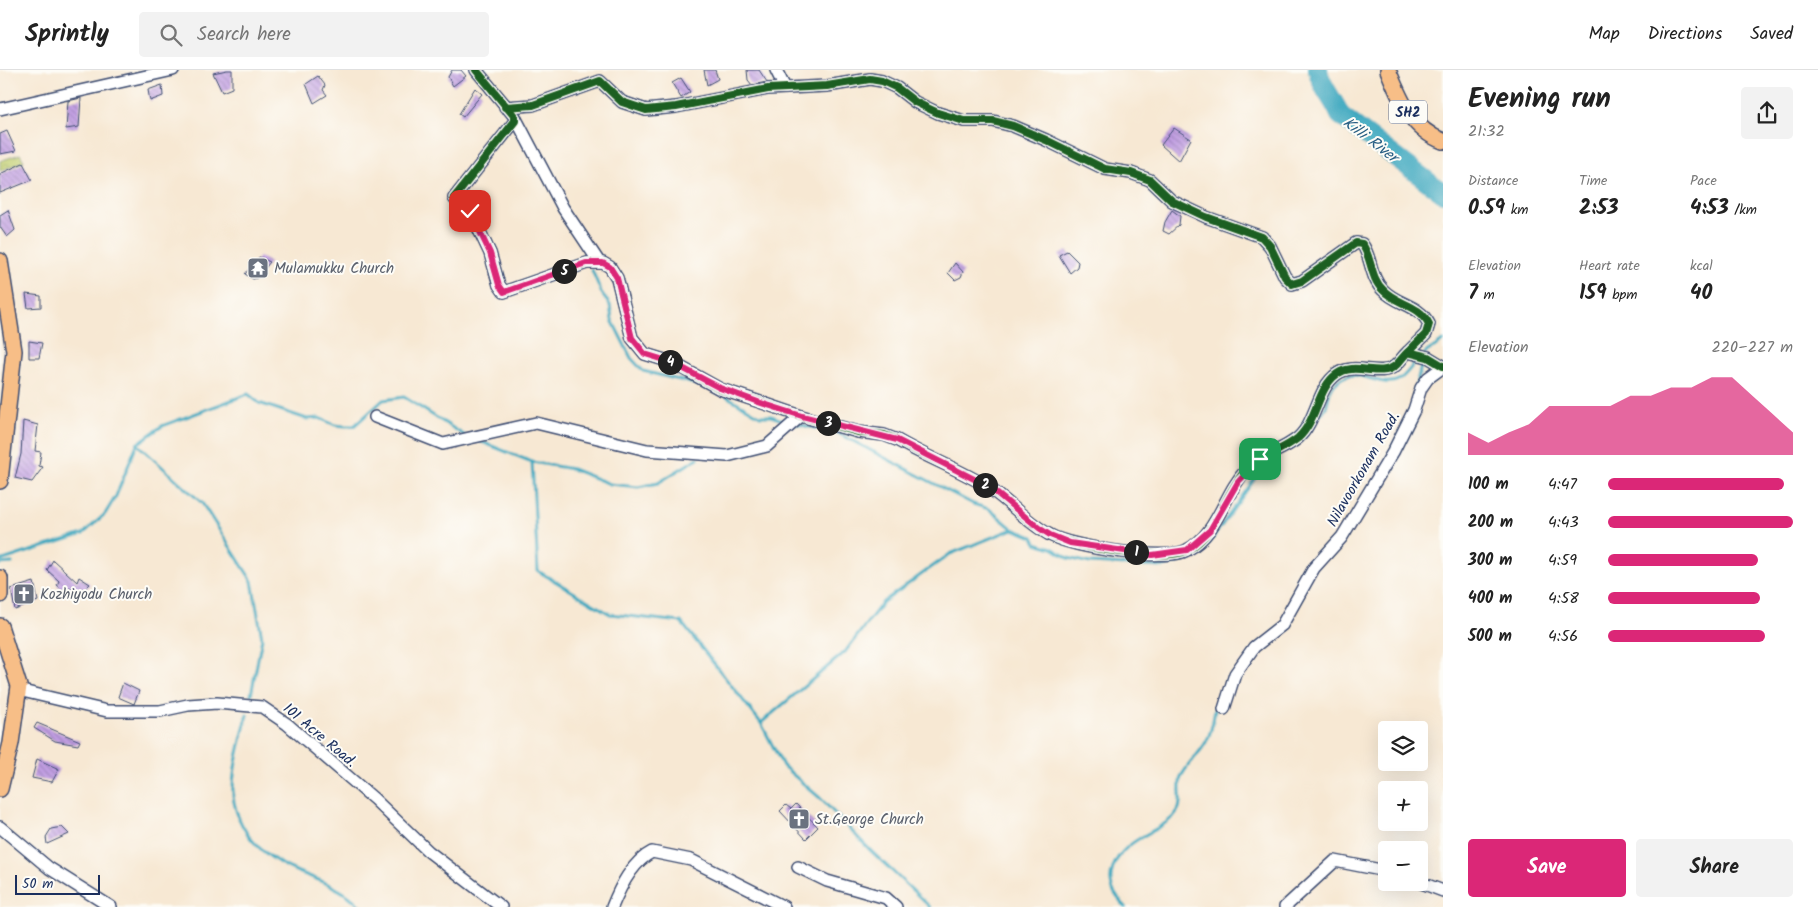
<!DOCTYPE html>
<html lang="en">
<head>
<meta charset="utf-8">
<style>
	body { margin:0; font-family:Kalam,sans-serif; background:#f2f2f2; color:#222; height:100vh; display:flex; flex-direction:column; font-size:19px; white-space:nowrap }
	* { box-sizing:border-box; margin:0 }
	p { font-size:16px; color:#767676 }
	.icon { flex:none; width:28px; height:28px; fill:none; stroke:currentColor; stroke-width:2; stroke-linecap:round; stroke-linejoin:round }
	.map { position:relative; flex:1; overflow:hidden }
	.side { display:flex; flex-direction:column; background:#fff; width:375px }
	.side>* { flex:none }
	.controls { position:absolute; left:1378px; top:651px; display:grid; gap:10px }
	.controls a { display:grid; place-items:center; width:50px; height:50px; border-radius:5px; background:#fff; box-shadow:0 5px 20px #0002; font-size:25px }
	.scale { position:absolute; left:15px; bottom:12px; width:85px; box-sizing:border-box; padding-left:5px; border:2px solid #1b2f5e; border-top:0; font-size:14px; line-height:18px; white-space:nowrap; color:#1b2f5e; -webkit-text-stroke:4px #fdfcf7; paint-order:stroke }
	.pin { position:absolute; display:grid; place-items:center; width:42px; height:42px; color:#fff; margin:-21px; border-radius:10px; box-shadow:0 2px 8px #0006 }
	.km { position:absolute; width:25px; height:25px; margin:-12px; border-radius:50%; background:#222; color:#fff; font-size:14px; line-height:25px; text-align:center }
	.round { display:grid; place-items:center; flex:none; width:52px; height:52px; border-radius:5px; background:#f2f2f2 }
	.overview { display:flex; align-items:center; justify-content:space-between; height:85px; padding:0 25px }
	h1 { font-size:28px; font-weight:800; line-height:38px }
	.metrics { display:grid; grid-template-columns:repeat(3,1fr); gap:8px; height:85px; padding:5px 25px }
	.metrics div { display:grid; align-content:center }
	.metrics b { font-size:21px; font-weight:800 }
	.metrics small { font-size:14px; font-weight:400 }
	.metrics p { font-size:14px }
	.chart { height:140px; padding:10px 25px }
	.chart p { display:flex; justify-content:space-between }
	.chart svg { width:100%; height:90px; margin-top:5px; fill:#db2777; opacity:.7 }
	.action { display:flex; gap:10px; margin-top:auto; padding:10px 25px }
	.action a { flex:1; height:58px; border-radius:5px; background:#db2777; color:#fff; font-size:20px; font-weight:800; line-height:58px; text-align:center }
	.action a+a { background:#f2f2f2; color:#222 }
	ul { padding:0 25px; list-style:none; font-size:16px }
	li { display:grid; grid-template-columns:80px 60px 1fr; align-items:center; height:38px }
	li i { height:12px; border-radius:6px; background:#db2777 }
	header { display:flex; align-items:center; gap:30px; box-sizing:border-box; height:70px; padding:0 25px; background:#fff; border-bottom:1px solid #e0e0e0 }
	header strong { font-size:24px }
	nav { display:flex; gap:28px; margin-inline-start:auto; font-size:18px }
	.search { width:350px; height:45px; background:#f2f2f2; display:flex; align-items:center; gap:12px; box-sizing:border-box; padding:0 18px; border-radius:5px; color:#767676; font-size:19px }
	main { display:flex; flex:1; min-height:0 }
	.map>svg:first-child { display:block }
</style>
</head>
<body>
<header>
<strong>Sprintly</strong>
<div class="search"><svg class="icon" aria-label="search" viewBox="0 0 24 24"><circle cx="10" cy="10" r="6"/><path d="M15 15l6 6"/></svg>Search here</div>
<nav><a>Map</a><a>Directions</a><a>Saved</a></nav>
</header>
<main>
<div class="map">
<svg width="1443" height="837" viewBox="0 0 1443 837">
	<defs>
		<pattern id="park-crowns" width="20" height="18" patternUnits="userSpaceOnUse" patternTransform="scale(1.25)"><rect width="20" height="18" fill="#c2cf71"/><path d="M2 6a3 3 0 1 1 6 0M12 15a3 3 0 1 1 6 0" fill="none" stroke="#a6b264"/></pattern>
		<pattern id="building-back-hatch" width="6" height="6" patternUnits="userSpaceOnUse" patternTransform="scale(1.25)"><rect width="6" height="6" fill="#c19ee2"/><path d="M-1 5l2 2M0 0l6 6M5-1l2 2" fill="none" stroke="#9c81ba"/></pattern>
	</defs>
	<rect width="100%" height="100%" fill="#fdfcf7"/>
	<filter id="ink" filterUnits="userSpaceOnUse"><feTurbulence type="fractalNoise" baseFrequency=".02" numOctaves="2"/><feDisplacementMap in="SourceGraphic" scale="10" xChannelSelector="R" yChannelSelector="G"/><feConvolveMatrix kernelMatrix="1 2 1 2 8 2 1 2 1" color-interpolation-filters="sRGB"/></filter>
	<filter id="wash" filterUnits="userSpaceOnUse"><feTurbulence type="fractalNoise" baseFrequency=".0096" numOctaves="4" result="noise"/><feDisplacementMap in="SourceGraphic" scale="20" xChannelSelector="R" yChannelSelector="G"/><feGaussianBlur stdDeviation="1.12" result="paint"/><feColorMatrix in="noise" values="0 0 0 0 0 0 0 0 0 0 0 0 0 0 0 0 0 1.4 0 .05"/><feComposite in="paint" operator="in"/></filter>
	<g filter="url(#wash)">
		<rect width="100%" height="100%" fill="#f7e8d3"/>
		<polygon fill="url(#park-crowns)" stroke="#6e7f68" points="20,84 24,91 0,101 0,91"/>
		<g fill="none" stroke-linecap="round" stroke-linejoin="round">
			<g stroke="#41a9c0" stroke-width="3">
				<polyline points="592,200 601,222 610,235 612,250 631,288 643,301 707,317"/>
				<polyline points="1425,283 1443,271"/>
				<polyline points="1415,319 1423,289"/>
				<polyline points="726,326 760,346 771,346 785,351"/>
				<path d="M1316,350C1319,346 1324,341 1326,337C1330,325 1328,319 1339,310C1358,295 1381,321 1400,309C1407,304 1413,294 1419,288"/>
				<polyline points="797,354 814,358 828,358 973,434 989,439 1013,459 1033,467 1036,473 1052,478 1068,488 1090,493 1163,497 1191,488 1210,472 1268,390"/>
				<polyline points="477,370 532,392 572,399 610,414 638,417 658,413 698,388"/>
				<polyline points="137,374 202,433 252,511 262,568 251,625"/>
				<polyline points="532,392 538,501 610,544 681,552 761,653 845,582 883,532 950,484 1013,459"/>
				<polyline points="0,491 83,464 105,444 116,426 137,374 162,356 248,324 259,333 307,349 319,348 335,355 345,356 354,356 383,330 404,327 464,365"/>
				<polyline points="0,494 12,493"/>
				<path d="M247,645C242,669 229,708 234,732C241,767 267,789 298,802C320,810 346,820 361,837"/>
				<polyline points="761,653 783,696 820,728 871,781 930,837"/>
				<path d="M1126,837C1114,825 1107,815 1113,798C1123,765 1170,761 1179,738C1182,729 1178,717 1181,707C1187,694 1201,683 1207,670C1212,661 1213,650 1215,640C1218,632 1222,624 1226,616"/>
			</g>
			<path stroke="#41a9c0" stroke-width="20" d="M1318,0C1321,18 1334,29 1340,45L1443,123"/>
		</g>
		<g id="blocks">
			<g fill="url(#building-back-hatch)">
				<polygon points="227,0 232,0 232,18 222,22 213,3"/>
				<polygon points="452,0 461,0 466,6 453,16 448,7"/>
				<polygon points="704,0 715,0 718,9 707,15"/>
				<polygon points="747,0 759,0 767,12 752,15 748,10"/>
				<polygon points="318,6 325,15 323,20 327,25 314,33 306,14"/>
				<polygon points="681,8 690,22 681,28 672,13"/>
				<polygon points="162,15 163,26 150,31 148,20"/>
				<polygon points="475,18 482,24 463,47 459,44"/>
				<polygon points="81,28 79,57 66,59 68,31"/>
				<polygon points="1174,58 1191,69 1179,91 1161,75"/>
				<polygon points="7,61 16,81 0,84 0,64"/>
				<polygon points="23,93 32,110 0,123 0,104"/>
				<polygon points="8,140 15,160 7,167 0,157 0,145"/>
				<polygon points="1172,140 1180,146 1179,155 1169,164 1163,161 1165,152"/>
				<polygon points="1067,181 1078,192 1077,197 1070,203 1059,185"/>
				<polygon points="259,187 270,192 257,208 253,209 245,204"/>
				<polygon points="955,193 963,202 961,207 955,210 948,203"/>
				<polygon points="26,224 41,226 41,237 28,238"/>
				<polygon points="29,271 42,273 39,288 29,288"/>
				<polygon points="23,351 38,355 35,381 41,382 39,396 43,397 32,412 15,408 21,384"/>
				<polygon points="53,490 77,512 79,507 90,514 85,519 89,523 68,518 65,521 57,515 59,511 47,500"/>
				<polygon points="34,512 38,531 15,540 11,519"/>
				<polygon points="123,613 139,621 134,634 118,627"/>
				<polygon points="37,653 80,671 78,675 55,671 34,658"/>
				<polygon points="37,689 59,699 52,712 32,708"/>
				<polygon points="796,734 818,757 806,769 780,741 786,735 791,739"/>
				<polygon points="62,757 69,764 47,774 46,767 51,759"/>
			</g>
		</g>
	</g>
	<g filter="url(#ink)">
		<use href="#blocks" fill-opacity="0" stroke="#3c4b70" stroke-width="1"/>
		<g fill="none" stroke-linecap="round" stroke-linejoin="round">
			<g stroke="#3c4b70" stroke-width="14">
				<g id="minor">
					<path d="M476,0L515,47V51L454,128L470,141L490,183L499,215L504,222L587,193H603L610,197L617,208L632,268L645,284L671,292L720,319L757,331L801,346L858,362L884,365L897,370C924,386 954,397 981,413C1006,427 1024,451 1050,465C1071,477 1167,492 1187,480C1219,463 1223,424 1247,399C1262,385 1282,381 1298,368C1317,351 1317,318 1337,304C1355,291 1379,308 1395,296C1400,292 1403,286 1408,282L1428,287L1443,296"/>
					<polyline points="776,0 785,18"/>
					<path d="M505,37L533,35L600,11L622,32L646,40L676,37L768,19L827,16L870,9L882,11L897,18L915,32L938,43L964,51H993L1013,56L1046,70L1105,99L1131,103L1150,110L1172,131L1206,147L1262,167L1270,176L1285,207L1292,214L1302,211L1356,173L1362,174C1372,187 1370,208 1383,220C1397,235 1419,234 1429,254L1426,264L1408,282"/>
					<polyline points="0,39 173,0"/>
					<polyline points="515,47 563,138 599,192"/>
					<polyline points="375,347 443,374 536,353 647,380 727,386 767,376 801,346"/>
					<polyline points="18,620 107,641 160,641 188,635 217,633 262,637 287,654 374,729 428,781 501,837"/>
					<polyline points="1224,639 1235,604 1254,577 1282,555 1314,498 1342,467 1393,382 1414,340 1421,318 1428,308 1443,297"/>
					<polyline points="0,757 49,798 111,837"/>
					<polyline points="798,797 827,811 886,828 896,837"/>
					<polyline points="1419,812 1443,821"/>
					<path d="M612,837C620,817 632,792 652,782L691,790L784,837"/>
					<polyline points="1285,837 1335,791 1386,801"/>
				</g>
			</g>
			<g stroke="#3c4b70" stroke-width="18">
				<g id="major">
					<path d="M1388,0C1400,29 1411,59 1443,71"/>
					<polyline points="0,191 14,281 0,411"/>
					<polyline points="0,508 0,525"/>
					<polyline points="0,556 19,616 11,673 0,719"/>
				</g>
			</g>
			<use href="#minor" stroke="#fff" stroke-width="11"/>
			<use href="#major" stroke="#f7be87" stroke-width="15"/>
			<g stroke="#fdfcf7" stroke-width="11">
				<g id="cycleway">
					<path d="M476,0L515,47V51L454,128L470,141L490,183L499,215L504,222L587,193H603L610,197L617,208L632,268L645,284L671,292L720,319L757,331L801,346L858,362L884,365L897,370C924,386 954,397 981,413C1006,427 1024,451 1050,465C1071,477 1167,492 1187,480C1219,463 1223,424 1247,399C1262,385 1282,381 1298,368C1317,351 1317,318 1337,304C1355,291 1379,308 1395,296C1400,292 1403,286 1408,282L1428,287L1443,296"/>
					<path d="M505,37L533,35L600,11L622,32L646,40L676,37L768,19L827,16L870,9L882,11L897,18L915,32L938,43L964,51H993L1013,56L1046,70L1105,99L1131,103L1150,110L1172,131L1206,147L1262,167L1270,176L1285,207L1292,214L1302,211L1356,173L1362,174C1372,187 1370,208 1383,220C1397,235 1419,234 1429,254L1426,264L1408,282"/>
				</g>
			</g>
			<use href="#cycleway" stroke="#1b5e20" stroke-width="8"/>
		</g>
	</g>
	<g fill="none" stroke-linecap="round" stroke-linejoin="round" filter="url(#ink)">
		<g stroke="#fff" stroke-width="10">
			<polyline id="route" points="470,141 490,183 499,215 504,222 586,193 603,193 610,197 617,208 632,268 645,284 671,292 720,318 758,332 802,346 897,370 980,412 994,421 1039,458 1050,465 1070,473 1152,485 1187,480 1210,460 1238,412 1260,389"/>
		</g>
		<use href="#route" stroke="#db2777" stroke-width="6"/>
	</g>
	<defs>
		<g id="temple-square" transform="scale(1.125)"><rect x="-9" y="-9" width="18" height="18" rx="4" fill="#6b7280" stroke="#fdfcf7"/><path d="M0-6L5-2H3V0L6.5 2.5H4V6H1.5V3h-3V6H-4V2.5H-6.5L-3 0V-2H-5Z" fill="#fff"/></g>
		<g id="church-square" transform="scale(1.125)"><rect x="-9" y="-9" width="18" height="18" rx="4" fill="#6b7280" stroke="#fdfcf7"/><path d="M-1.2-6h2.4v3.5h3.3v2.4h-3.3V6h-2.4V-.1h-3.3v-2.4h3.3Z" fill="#fff"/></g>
	</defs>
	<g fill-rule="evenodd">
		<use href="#temple-square" x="258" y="198"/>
		<use href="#church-square" x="24" y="524"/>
		<use href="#church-square" x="799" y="749"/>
	</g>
	<g text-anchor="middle" stroke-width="4" stroke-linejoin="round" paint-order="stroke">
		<rect fill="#fdfcf7" stroke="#5f6c8c" stroke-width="1" x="1389" y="30.5" width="38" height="23" rx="4"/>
		<g font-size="14" font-weight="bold" fill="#1b2f5e">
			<text x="1408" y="47">SH2</text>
		</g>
		<g font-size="15" fill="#5b616d" stroke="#fdfcf7" text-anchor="start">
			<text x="274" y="203">Mulamukku Church</text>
			<text x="40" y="529">Kozhiyodu Church</text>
			<text x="815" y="754">St.George Church</text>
		</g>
		<g font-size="15" fill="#1b2f5e" stroke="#fdfcf7">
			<text transform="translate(1363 399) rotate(-60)" y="5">Nilavoorkonam Road.</text>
			<text transform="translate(320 665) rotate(40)" y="5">101 Acre Road.</text>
		</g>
		<g font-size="16" font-style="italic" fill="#2a6085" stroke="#fdfcf7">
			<text transform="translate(1371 69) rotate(37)" y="6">Killi River</text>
		</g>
	</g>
</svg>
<div class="controls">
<a><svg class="icon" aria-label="layers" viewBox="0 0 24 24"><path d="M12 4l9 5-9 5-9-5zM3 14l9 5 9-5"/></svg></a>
<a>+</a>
<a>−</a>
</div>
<div class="scale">50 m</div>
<div class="pin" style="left:1260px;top:389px;background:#1e9e55"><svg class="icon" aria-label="arrive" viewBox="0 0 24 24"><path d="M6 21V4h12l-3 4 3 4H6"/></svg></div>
<div class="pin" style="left:470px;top:141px;background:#d93025"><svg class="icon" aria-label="check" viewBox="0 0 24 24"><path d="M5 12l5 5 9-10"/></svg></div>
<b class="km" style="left:1136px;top:482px">1</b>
<b class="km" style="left:985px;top:415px">2</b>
<b class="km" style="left:828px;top:353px">3</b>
<b class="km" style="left:670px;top:292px">4</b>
<b class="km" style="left:564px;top:201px">5</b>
</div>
<section class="side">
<div class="overview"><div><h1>Evening run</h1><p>21:32</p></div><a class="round"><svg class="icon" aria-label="share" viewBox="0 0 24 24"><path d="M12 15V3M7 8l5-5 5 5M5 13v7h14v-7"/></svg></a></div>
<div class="metrics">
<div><p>Distance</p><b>0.59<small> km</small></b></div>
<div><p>Time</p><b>2:53</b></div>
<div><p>Pace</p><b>4:53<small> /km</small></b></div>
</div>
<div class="metrics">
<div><p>Elevation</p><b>7<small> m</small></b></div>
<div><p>Heart rate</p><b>159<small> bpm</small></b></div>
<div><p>kcal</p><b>40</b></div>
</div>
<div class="chart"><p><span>Elevation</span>220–227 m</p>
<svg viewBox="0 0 160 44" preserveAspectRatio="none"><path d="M0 44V33L10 38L20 33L30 29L40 20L50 20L60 20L70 20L80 15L90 15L100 11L110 11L120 6L130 6L140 15L150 24L160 33V44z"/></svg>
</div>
<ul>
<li><b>100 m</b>4:47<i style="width:95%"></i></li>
<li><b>200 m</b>4:43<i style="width:100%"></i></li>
<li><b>300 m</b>4:59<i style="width:81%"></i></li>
<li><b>400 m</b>4:58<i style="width:82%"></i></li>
<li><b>500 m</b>4:56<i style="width:85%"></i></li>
</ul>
<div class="action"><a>Save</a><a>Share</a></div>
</section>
</main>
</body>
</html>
